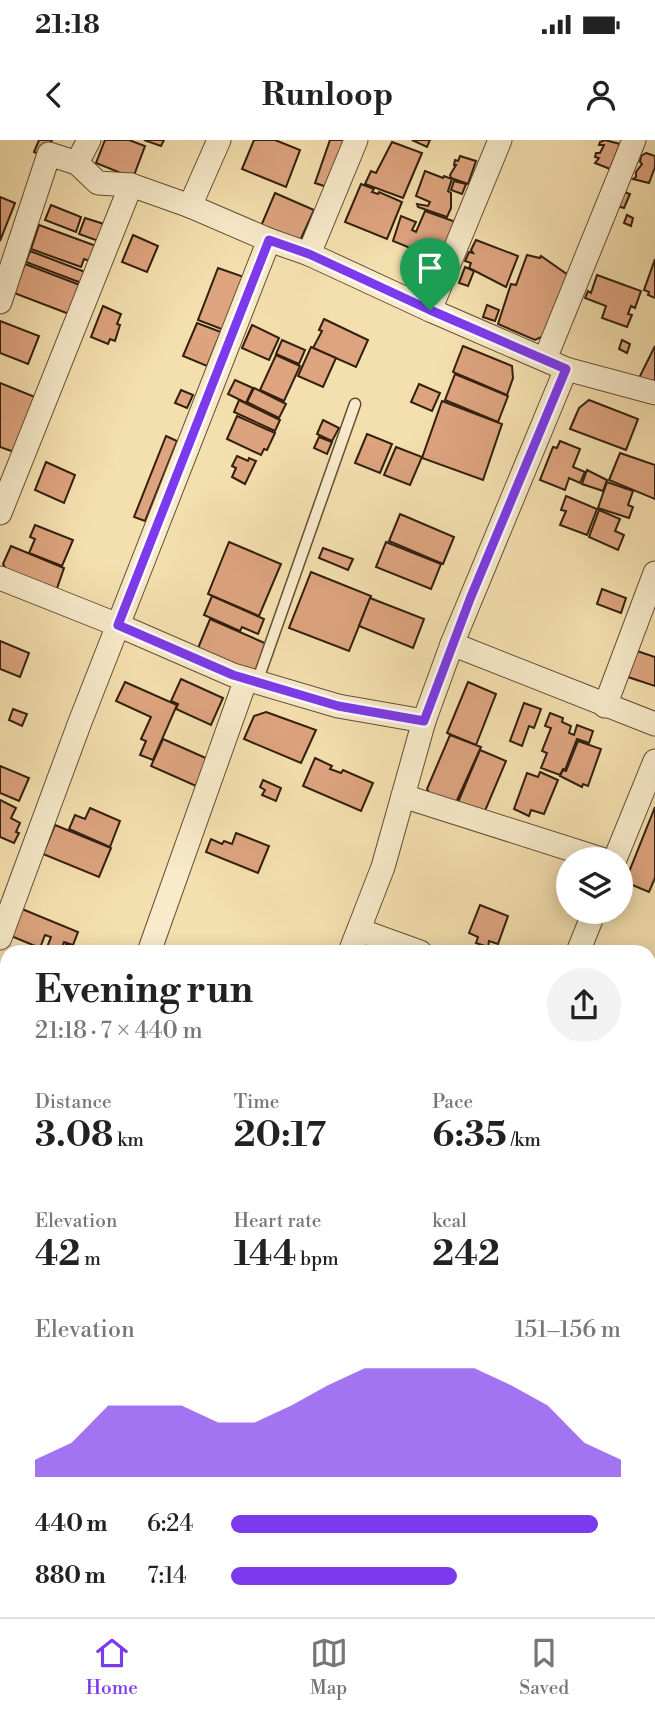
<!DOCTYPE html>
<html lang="en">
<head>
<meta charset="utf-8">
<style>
	body { margin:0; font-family:"Libre Bodoni",serif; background:#f2f2f2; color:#222; height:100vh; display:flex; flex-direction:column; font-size:26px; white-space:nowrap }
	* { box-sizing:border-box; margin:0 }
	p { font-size:23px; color:#767676 }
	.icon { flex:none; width:38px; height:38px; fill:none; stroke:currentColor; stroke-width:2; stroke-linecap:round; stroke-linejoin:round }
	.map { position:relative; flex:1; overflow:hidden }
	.panel { position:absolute; left:0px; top:805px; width:656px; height:672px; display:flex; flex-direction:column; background:#fff; border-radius:21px 21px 0 0; box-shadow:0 4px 18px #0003 }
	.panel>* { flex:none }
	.buttons { position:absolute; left:556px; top:707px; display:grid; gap:14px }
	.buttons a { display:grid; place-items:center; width:77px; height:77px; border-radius:50%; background:#fff; box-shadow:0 4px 18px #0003; font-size:35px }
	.pin { position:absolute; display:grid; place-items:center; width:60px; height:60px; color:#fff; margin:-72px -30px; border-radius:50% 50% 50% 0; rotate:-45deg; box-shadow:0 0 7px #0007 }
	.pin .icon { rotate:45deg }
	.round { display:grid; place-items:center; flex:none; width:74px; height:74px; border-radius:37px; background:#f2f2f2 }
	.headline { display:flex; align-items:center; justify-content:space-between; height:119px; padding:0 35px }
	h1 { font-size:38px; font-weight:800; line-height:52px }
	.figures { display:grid; grid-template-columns:repeat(3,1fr); gap:10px; height:119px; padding:7px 35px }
	.figures div { display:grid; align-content:center }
	.figures b { font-size:35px; font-weight:800 }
	.figures small { font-size:19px; font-weight:400 }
	.figures p { font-size:19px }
	.chart { height:196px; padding:14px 35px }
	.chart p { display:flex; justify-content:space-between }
	.chart svg { width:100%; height:126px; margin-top:7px; fill:#7c3aed; opacity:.7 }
	ul { padding:0 35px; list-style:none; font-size:23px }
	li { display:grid; grid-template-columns:112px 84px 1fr; align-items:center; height:52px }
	li i { height:18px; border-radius:9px; background:#7c3aed }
	.status { display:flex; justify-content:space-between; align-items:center; height:49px; padding:0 35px; background:#fff; direction:ltr }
	.status svg { height:19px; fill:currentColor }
	header { display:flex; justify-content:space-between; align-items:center; height:91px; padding:0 35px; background:#fff; font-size:32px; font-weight:800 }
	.tabs { display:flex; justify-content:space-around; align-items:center; height:98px; border-top:2px solid #e0e0e0; background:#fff; font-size:19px; color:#767676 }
	.tabs a { display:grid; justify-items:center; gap:4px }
	.tabs .selected { color:#7c3aed }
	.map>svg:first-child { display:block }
</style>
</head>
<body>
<div class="status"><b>21:18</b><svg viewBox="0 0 49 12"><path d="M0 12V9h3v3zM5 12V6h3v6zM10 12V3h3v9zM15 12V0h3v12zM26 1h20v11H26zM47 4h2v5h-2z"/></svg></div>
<header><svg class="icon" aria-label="back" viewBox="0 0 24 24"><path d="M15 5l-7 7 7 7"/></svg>Runloop<svg class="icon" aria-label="person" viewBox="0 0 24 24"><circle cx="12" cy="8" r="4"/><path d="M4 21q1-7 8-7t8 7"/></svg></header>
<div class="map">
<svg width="655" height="1477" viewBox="0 0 655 1477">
	<rect width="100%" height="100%" fill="#f4dfae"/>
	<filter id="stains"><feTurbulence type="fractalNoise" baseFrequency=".00286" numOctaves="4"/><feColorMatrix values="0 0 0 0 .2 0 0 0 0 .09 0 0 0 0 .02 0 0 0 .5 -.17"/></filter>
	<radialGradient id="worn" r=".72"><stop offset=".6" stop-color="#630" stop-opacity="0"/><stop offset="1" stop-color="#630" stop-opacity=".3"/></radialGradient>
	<g fill="#dda47f" stroke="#321f0e" stroke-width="2">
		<polygon points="39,0 52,0 45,17 34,12"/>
		<polygon points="105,0 129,0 145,6 133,38 96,23"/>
		<polygon points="144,0 164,0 161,6"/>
		<polygon points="254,0 275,0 300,10 286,47 242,29"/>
		<polygon points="330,0 351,0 333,49 315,43"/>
		<polygon points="412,0 430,0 427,7"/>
		<polygon points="605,0 620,4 610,29 595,23 599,18 595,17 596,13 600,13 604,5 599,5 600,2"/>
		<polygon points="392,2 422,13 403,58 365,44 371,31 376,33"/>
		<polygon points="646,13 655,16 655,27 649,43 633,39 636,37 636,32 642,24 640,22 641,16"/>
		<polygon points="460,16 476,21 468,44 451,38 450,35 456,25 454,25 455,20 458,21"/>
		<polygon points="425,31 443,38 444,36 452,39 448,51 451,53 451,68 447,77 418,67 417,64 428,66 430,62 416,56"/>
		<polygon points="454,41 466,44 462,54 451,50"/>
		<polygon points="361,44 374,49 372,52 378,54 379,52 402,62 387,99 345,82"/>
		<polygon points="622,51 630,54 624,68 617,66"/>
		<polygon points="275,53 314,70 299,103 261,86"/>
		<polygon points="0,57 15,63 0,101"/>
		<polygon points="51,65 81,77 76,92 45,80"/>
		<polygon points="425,71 456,82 444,111 441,110 437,119 393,101 401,76 416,82 412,90 416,92"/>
		<polygon points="627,75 633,78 631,86 624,83"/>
		<polygon points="85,78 107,85 101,102 79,94"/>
		<polygon points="39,85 99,107 93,122 84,119 81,127 31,109"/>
		<polygon points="133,95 158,106 147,132 122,122"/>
		<polygon points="476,100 518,116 506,147 469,128 471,123 465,121 469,112 473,113 471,110"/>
		<polygon points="30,111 88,133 84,144 26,122"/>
		<polygon points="527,115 540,118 541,116 568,135 548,194 535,200 498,184 511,144 516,145"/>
		<polygon points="655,119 655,158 648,155 649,152 644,150"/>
		<polygon points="25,124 80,145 69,174 14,153"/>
		<polygon points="465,127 474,131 468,146 459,143"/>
		<polygon points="218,128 244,137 224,190 198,180"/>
		<polygon points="597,135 641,151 635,168 631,166 628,174 632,175 627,187 602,178 606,166 585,158 588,151 591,153"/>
		<polygon points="487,165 499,170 495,181 483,177"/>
		<polygon points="103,166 121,174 117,184 120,185 115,201 110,199 108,204 91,197"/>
		<polygon points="324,179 368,200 356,227 313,208 322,191 319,190"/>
		<polygon points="0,181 39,196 28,224 0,213"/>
		<polygon points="197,183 221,192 207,226 183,216"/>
		<polygon points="252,185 279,198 269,220 242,208"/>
		<polygon points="282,200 305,210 299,224 276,214"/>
		<polygon points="622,200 630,204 627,213 619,209"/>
		<polygon points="463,206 512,226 513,238 507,255 453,232"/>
		<polygon points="655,206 655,241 638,240"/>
		<polygon points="311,207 336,218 323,247 298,236"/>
		<polygon points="276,215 300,226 284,261 260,250"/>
		<polygon points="455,234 508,256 498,282 445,260"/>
		<polygon points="235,240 253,248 246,263 228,254"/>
		<polygon points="0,243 35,257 14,312 0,307"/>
		<polygon points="419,244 440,253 432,271 411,262"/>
		<polygon points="254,248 286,264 279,278 247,262"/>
		<polygon points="181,250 193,255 187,268 175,263"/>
		<polygon points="239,260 280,280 275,291 234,272"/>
		<polygon points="589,260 638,279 626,310 570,289 579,268"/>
		<polygon points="442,261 502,284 483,340 422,318"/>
		<polygon points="237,276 275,293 267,310 264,309 261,315 227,299"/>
		<polygon points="323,280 339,288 332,301 317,294"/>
		<polygon points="367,294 392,304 380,333 355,323"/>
		<polygon points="166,296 177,301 145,381 134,377"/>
		<polygon points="319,297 332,302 327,314 314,308"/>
		<polygon points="560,301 580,309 573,327 585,332 580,343 569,338 565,350 540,340 553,307 557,308"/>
		<polygon points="396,307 422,317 410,345 384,335"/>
		<polygon points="620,313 655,325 655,359 609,340"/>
		<polygon points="237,316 248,321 249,318 256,321 245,344 232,337 236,328 232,326"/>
		<polygon points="46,322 75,335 64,363 35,350"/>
		<polygon points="587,330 607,340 603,351 582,344"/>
		<polygon points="607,342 633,351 628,365 633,367 629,378 598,368"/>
		<polygon points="566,356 597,369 587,395 560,385 566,371 561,370"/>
		<polygon points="599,370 620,379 615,391 624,395 618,410 589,397"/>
		<polygon points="400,374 454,397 443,424 389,401"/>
		<polygon points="35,385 73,400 62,426 29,413 35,399 30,397"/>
		<polygon points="229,402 281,424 259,476 208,454"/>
		<polygon points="386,402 441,424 431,449 376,427"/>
		<polygon points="11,406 64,428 54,457 6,429 3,424"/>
		<polygon points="323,408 353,419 348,430 319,418"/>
		<polygon points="311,432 371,456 349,511 289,488"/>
		<polygon points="602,449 626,458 621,473 597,464"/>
		<polygon points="212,456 264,479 258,494 242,487 240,491 204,475"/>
		<polygon points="370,458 424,479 413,508 359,486"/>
		<polygon points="210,479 267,504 253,538 196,513"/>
		<polygon points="0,501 29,513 20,537 0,529"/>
		<polygon points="637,511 655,517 655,546 628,537"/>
		<polygon points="181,539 223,558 211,585 176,569 178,564 171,561"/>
		<polygon points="125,542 177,565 153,620 140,615 146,601 141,599 151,577 116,561"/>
		<polygon points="468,542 496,554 476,605 447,593"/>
		<polygon points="524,563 541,569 534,588 529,586 522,606 510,601"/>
		<polygon points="13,569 27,574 22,586 9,580"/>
		<polygon points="266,572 316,590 301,623 244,599 254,576"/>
		<polygon points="550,573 563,578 562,582 571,586 569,593 574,595 577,585 593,591 589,603 577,599 565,630 563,629 560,635 541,628 547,613 542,611 551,588 545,586"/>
		<polygon points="450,595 481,607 454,667 432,658 427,649"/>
		<polygon points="163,599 208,619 196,646 151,626"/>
		<polygon points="578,601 601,609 588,646 583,644 582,647 560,636 563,630 566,631"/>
		<polygon points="480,610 506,621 482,678 456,667"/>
		<polygon points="315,618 332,626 330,629 341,633 343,630 373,643 361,671 303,646"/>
		<polygon points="0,626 29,638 19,661 0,653"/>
		<polygon points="540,632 558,640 544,674 531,670 529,676 514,669 527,633 538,637"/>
		<polygon points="263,640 281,648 276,661 262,655 265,650 260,647"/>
		<polygon points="0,660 16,668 11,678 20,683 16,692 19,693 14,703 0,697"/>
		<polygon points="655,667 655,738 649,752 625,742"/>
		<polygon points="90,668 120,681 110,707 69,689 75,675 85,679"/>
		<polygon points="55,685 111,708 99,737 43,714"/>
		<polygon points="236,693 269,706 258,733 206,712 211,699 222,704 224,701 232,704"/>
		<polygon points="480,765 508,776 498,804 489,801 488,807 476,803 478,797 469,793"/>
		<polygon points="22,769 78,792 73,805 64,802 60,812 52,812 46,810 51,797 45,795 40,808 11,796"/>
		<polygon points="66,804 72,807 70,812 63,812"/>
		<polygon points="655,974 655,1021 649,1035 649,989"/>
		<polygon points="655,1289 655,1379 649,1377 649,1305"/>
		<polygon points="0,1297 7,1299 7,1343 0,1340"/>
		<polygon points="116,1470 160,1470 157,1477 113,1477"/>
	</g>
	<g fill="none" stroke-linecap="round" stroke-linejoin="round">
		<g stroke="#624f36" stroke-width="13">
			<polyline id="service" points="257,542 355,264"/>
		</g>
		<g stroke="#624f36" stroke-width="25">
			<g id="minor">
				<polyline points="77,23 89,0"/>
				<polyline points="190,66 219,0"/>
				<polyline points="309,114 356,0"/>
				<polyline points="0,162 49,14 77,23 98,43 131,45 190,66 269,100 309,114 430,170 566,229"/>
				<polyline points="430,170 500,0"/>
				<polyline points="545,219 634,0"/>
				<polyline points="0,373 131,45"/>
				<polyline points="0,438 118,485 233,535 338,566 424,581"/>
				<polyline points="452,504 566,229 655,253"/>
				<polyline points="605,566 655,433"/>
				<polyline points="403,656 601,719"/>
				<polyline points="615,719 655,621"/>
				<polyline points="359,790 420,812"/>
				<polyline points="0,798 80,582 269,100"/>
				<polyline points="149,812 246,539"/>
				<polyline points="350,812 383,727 424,581 452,504 655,584"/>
				<polyline points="578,812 594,772"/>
				<polyline points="0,893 7,896"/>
				<polyline points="0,1085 7,1066"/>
				<polyline points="649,1089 655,1075"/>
				<polyline points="0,1357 7,1360"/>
				<polyline points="649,1386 655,1387"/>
				<polyline points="322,1470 341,1477"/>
				<polyline points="88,1477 90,1470"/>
			</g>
		</g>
		<use href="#service" stroke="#f8eaca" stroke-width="10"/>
		<use href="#minor" stroke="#f8eaca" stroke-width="23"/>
	</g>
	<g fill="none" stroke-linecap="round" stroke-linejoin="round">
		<g stroke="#fff" stroke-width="14">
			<polygon id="route" points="269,100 309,114 430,170 566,229 470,459 424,581 338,566 233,535 118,485"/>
		</g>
		<use href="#route" stroke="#7c3aed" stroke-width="9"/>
	</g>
	<rect width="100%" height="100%" filter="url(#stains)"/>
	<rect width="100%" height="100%" fill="url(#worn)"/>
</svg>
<div class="buttons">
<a><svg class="icon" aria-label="layers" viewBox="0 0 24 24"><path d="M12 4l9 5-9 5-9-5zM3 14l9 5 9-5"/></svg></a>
</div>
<div class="pin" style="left:430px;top:170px;background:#1e9e55"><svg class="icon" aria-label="arrive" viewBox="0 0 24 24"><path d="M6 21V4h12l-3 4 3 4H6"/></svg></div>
<section class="panel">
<div class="headline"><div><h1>Evening run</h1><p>21:18 · 7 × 440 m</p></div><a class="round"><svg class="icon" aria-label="share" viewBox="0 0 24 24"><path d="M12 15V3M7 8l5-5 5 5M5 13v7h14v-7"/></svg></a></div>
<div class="figures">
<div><p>Distance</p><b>3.08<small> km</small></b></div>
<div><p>Time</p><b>20:17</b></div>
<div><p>Pace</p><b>6:35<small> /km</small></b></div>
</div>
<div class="figures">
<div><p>Elevation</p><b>42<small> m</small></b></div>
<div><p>Heart rate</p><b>144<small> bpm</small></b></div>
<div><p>kcal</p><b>242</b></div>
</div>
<div class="chart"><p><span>Elevation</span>151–156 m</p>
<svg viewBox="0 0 160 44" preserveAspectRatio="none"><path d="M0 44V38L10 32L20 19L30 19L40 19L50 25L60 25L70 19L80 12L90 6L100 6L110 6L120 6L130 12L140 19L150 32L160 38V44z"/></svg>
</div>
<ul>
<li><b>440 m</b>6:24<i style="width:94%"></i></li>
<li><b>880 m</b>7:14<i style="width:58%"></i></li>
</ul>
</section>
</div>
<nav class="tabs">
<a class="selected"><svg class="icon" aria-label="home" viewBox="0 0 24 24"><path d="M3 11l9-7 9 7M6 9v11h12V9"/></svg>Home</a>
<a><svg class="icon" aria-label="map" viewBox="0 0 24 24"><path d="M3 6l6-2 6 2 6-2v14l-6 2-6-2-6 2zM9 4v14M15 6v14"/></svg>Map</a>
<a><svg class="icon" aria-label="saved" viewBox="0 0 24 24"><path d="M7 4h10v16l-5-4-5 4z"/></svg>Saved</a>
</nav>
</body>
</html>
